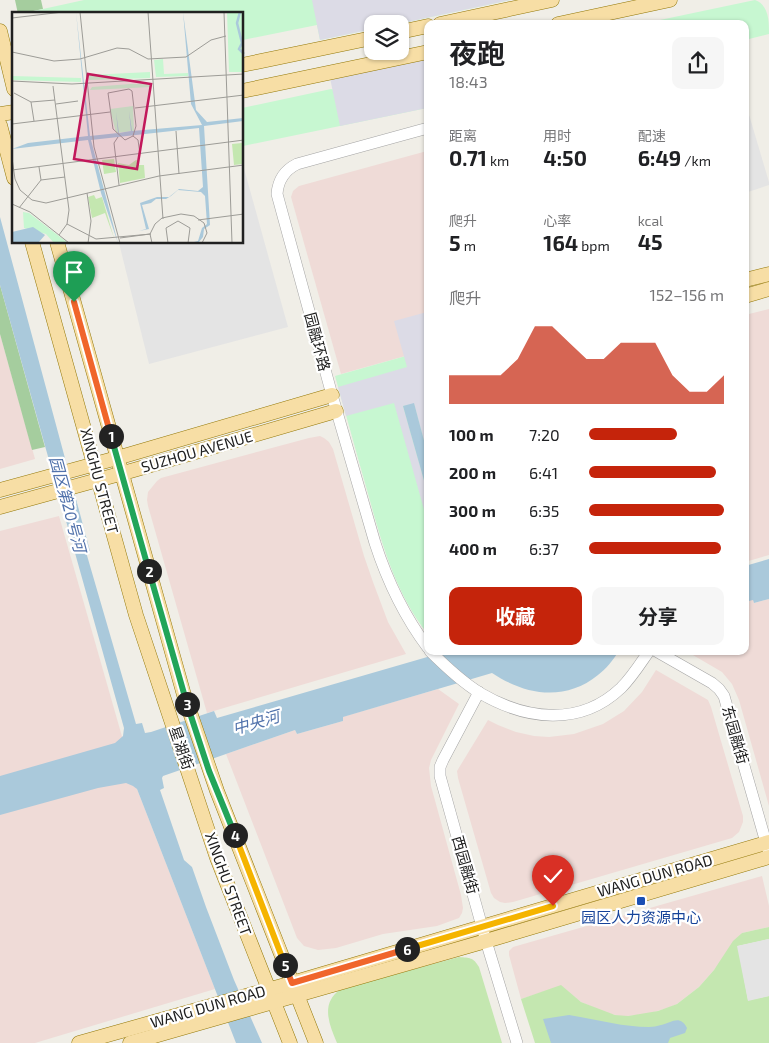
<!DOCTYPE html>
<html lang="zh">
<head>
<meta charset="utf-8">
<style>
	body { margin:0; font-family:"Exo 2","Noto Sans SC",sans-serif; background:#f6f6f6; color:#202124; height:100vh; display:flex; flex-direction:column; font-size:19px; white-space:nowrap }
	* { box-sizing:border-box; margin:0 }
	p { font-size:16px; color:#757577 }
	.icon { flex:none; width:28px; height:28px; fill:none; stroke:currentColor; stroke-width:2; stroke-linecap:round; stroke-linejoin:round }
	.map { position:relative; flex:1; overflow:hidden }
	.panel { position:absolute; left:424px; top:20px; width:325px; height:635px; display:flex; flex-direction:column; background:#fff; border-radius:10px; box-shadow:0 1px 4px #0004 }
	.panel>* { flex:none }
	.fabs { position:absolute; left:364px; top:15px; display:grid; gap:10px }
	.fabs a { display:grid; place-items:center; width:45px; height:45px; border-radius:10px; background:#fff; box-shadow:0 1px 4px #0004; font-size:25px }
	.pin { position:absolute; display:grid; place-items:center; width:42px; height:42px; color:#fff; margin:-51px -21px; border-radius:50% 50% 50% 0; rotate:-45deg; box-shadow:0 0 5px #0007 }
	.pin .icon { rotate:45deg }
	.km { position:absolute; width:25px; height:25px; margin:-12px; border-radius:50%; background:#222; color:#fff; font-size:14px; line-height:25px; text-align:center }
	.round { display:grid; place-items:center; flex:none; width:52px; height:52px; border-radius:10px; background:#f6f6f6 }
	.overview { display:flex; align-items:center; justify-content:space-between; height:85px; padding:0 25px }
	h1 { font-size:28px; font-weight:700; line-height:38px }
	.metrics { display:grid; grid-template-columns:repeat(3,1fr); gap:8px; height:85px; padding:5px 25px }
	.metrics div { display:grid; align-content:center }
	.metrics b { font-size:21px; font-weight:700 }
	.metrics small { font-size:14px; font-weight:400 }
	.metrics p { font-size:14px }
	.chart { height:140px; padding:10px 25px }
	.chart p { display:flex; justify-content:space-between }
	.chart svg { width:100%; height:90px; margin-top:5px; fill:#c5240b; opacity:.7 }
	.action { display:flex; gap:10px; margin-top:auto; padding:10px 25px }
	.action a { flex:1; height:58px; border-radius:10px; background:#c5240b; color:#fff; font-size:20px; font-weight:700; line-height:58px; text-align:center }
	.action a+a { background:#f6f6f6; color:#202124 }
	ul { padding:0 25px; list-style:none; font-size:16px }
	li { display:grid; grid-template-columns:80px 60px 1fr; align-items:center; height:38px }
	li i { height:12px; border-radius:6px; background:#c5240b }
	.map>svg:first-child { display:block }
</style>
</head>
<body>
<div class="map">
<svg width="769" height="1043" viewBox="0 0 769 1043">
	<rect width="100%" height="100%" fill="#f0eee7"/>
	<g fill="#efdbd7">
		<polygon points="427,151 427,350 341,374 291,197 293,191 299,186"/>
		<polygon points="769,309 769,555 745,562 745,315"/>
		<polygon points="0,334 35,459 0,469"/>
		<polygon points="320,436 324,438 329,442 333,449 364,556 373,582 388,622 406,654 207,713 148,506 147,500 148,492 157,481 161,478 309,438"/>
		<polygon points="59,516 137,789 215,989 35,1043 0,1043 0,531"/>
		<polygon points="753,599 754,603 769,599 769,806 739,700 732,684 722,672 686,651 745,651 745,602"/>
		<polygon points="656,670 708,700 711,707 743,816 743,822 739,832 732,838 513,902 505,903 500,902 494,898 491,893 458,778 457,771 488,720 498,725 516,732 534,736 549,737 574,734 603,724 624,711 642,692"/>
		<polygon points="438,689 459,704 431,760 429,768 431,786 461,895 463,908 462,913 459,918 437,926 383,934 336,948 318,950 304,946 297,938 226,754 295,730 297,734 343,721 342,717"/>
		<polygon points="762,876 769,906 769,927 742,933 714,970 699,987 677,1004 668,1008 647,1014 628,1016 620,1016 607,1013 581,1002 561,986 521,999 509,955 509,951 513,947"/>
	</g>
	<g fill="#c4e7b0">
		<polygon points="769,927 769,939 738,946 748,1000 769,996 769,1043 535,1043 521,999 561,985 581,1002 615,1015 628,1016 658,1011 677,1004 699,987 714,970 733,941 742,933"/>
		<path d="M459,957C470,958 473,957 479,967L502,1043H337C329,1024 320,1003 341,989Z"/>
	</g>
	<g fill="#a5cd9e">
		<polygon points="15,0 41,0 43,9 18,14"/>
		<polygon points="0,285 45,447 32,450 0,334"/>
	</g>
	<g fill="#c7f7d1">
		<polygon points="84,0 510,0 398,24 372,24 372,29 320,40 317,25 243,40 242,14 20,14"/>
		<path d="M755,0C769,5 769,21 769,34L745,40V24H641Z"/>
		<polygon points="331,89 427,108 243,146 242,108"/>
		<path d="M427,350V633C394,591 381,540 367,490C356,452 346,414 335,376Z"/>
	</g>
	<g fill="#e4e4e4">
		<polygon points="745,101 769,182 769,185 745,193"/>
		<polygon points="243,165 288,327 149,364 119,243 242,242"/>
		<polygon points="769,939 769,996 748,1001 737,946"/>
	</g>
	<g fill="#dcdbe6">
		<polygon points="312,0 510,0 398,24 372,24 372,29 320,40"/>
		<polygon points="427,58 427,108 340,126 330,78"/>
		<polygon points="427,312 427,452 414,404 403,406 427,491 427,520 394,403 346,416 338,387 407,367 394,321"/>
	</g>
	<g fill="#aac9db">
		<path d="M0,217L90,551L86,552L136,724L142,723L145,733L151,732L214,711L217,718L448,651H619C613,660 606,669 598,675C565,702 525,695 492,673L343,717V721L297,734L295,730L163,776L162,778L164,788L160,790L184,860L192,867L206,907L234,980L262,1043H236L137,789L133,786L126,783L98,788L0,815V776L115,743L123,736L124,728L0,285Z"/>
		<polygon points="414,403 427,452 427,491 403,406"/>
		<polygon points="769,559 769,599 754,603 753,600 745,602 745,566"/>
		<path d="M569,1015C595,1019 622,1027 649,1027C653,1027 657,1026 661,1025C671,1023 680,1014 687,1028L685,1033L670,1038L668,1043H551L543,1019Z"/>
	</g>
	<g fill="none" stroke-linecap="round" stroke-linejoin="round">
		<g stroke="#a4a4a4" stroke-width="12">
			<g id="minor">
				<path d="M428,128L297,164C285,170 278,180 277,194L332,395L375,543C387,580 404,616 428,648"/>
				<path d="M430,651C445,666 462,682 480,693C526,720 580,727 621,688C632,677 640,664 649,651"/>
				<polyline points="656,651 712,683 719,689 724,696 769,853"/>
				<polyline points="479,692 443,760 440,767 440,776 486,941 517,1043"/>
			</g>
		</g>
		<g stroke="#937808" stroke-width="15">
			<g id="major">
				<polyline points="440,24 552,0"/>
				<polyline points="558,24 670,0"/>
				<polyline points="0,31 14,89"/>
				<polyline points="400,32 428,26"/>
				<polyline points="242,65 372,38"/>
				<polyline points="242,91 428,52"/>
				<polyline points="0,114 14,112"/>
				<polyline points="0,125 14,178"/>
				<polyline points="32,242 136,615 217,858 290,1043"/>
				<polyline points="57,242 184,695 217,791 316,1043"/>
				<polyline points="745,280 769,274"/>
				<polyline points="745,296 769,289"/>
				<polyline points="0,490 117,458 332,395"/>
				<polyline points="0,507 134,470 336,411"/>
				<polyline points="79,1043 292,983 769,842"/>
				<polyline points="130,1043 486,941 769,857"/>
			</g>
		</g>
		<use href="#minor" stroke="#fff" stroke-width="11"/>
		<use href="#major" stroke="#f7dea5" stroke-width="14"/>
	</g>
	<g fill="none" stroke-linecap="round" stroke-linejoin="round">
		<g stroke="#fff" stroke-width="10">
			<polyline id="split-1" points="74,302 111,436"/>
		</g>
		<g stroke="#fff" stroke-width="10">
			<polyline id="split-2" points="111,436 149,571"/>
		</g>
		<g stroke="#fff" stroke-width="10">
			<polyline id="split-3" points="149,571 187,704"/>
		</g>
		<g stroke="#fff" stroke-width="10">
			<polyline id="split-4" points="187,704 209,771 235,835"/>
		</g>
		<g stroke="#fff" stroke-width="10">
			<polyline id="split-5" points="235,835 285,965"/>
		</g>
		<g stroke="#fff" stroke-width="10">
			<polyline id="split-6" points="285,965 292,983 407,949"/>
		</g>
		<g stroke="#fff" stroke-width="10">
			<polyline id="split-7" points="407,949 553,906"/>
		</g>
		<use href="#split-1" stroke="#f0652b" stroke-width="6"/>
		<use href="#split-2" stroke="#22a559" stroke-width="6"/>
		<use href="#split-3" stroke="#22a559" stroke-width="6"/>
		<use href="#split-4" stroke="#22a559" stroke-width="6"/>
		<use href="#split-5" stroke="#f5b400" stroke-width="6"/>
		<use href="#split-6" stroke="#f0652b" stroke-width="6"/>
		<use href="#split-7" stroke="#f5b400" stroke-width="6"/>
	</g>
	<rect fill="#1a4fb4" stroke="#fff" stroke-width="2" x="636" y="896" width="10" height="10" rx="2.5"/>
	<g text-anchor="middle" stroke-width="4.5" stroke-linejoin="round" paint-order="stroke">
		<g font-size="15" fill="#202020" stroke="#fff">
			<text transform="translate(317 342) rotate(75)" y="5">园融环路</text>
			<text transform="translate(197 452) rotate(-16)" y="5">SUZHOU AVENUE</text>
			<text transform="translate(99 481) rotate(75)" y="5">XINGHU STREET</text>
			<text transform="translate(735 735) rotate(74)" y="5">东园融街</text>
			<text transform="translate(181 748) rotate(71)" y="5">星湖街</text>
			<text transform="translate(465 865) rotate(74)" y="5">西园融街</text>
			<text transform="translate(655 876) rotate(-16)" y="5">WANG DUN ROAD</text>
			<text transform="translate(228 884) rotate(70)" y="5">XINGHU STREET</text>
			<text transform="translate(208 1007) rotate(-16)" y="5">WANG DUN ROAD</text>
		</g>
		<g font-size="15" fill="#164399" stroke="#fff">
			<text x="641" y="923">园区人力资源中心</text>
		</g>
		<g font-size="16" font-style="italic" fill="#5172ab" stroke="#fff">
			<text transform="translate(68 504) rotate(75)" y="6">园区第20号河</text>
			<text transform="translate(256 722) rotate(-16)" y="6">中央河</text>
		</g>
	</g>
	<g transform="translate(12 12)">
		<rect width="231" height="231" fill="#f0eee7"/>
		<path d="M230,131L231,152L222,153L220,132ZM102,147L104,160L92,162L90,148ZM124,148L127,149L124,153H132L133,166L108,171L106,151L117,153ZM82,183L84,187L90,185L102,226L93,201L80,206L76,185Z" fill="#c4e7b0"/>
		<path d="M215,0H231V60H217ZM151,47L152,62L176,61V64L144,65L142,48ZM138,60V66L77,68V63ZM0,64L69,66V70L0,68ZM118,72H138L139,75L78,78L80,75ZM121,94L122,119L104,121L98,97ZM11,200L17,201L56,231H42L34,222L12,216Z" fill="#c7f7d1"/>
		<path d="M64,0L78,124L106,121L104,100L107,121L119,119L117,99L120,119L190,113L179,92L171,0L184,98L195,110L231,106V109L192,114L198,213L192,217L191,225L186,231L182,230L186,229L190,216L195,212L193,184L189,180L166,178L159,184L154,187H144L139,191L130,193L137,217L127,219L134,217L128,191L145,185H157L167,177L186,179L191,175L187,116L79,128L106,231L89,181L76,128L0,137L16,131L76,124ZM21,215L33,223L26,231H0V220Z" fill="#aac9db"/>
		<path fill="none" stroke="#aac9db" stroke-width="2.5" d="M228,0L225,11L230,31L227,37L232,42"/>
		<path fill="none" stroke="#9d9c97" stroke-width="1" d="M68,0L82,135L108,231M136,0L151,207M212,0L220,231M0,6L51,0M0,40L42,49L68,47L105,36L117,37L136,47L174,45L199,28L214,24M0,69L60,72L232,62M41,74L57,198L55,212L47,223M117,77L120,79L124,114L121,124L113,128L101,117L96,81ZM2,81L19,90L22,109M19,90L43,88M44,92L66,89M123,96L232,83M0,112L98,100M164,119L167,162M121,124L126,128L128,142M106,125L102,131L107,173M0,146L3,167L8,178L20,188L34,191L147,164L232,153M0,158L232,128M29,168L53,165M75,181L79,209L76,231M0,192L18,200L57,231M7,196L29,168L27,155M186,208L232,202M55,212L84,227L139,222M108,226L138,222M140,231L138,222L143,212L150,206L169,202L182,204L192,211L195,221L190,231M156,231L154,216L166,209L178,216L176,231"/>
		<path fill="#c2185b" fill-opacity="0.15" stroke="#c2185b" stroke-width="2.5" d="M76,62L139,72L125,157L62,147Z"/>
		<rect width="231" height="231" fill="none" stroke="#202020" stroke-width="2.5"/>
	</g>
</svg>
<div class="fabs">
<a><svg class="icon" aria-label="layers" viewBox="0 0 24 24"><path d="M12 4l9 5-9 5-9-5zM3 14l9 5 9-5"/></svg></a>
</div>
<div class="pin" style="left:74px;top:302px;background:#1e9e55"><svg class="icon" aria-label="arrive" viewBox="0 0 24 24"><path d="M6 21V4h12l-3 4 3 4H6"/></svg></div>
<div class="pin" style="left:553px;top:906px;background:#d93025"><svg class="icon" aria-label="check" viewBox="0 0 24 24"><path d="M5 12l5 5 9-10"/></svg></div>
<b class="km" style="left:111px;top:436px">1</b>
<b class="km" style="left:149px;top:571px">2</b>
<b class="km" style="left:187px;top:704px">3</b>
<b class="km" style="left:235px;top:835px">4</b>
<b class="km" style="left:285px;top:965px">5</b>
<b class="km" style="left:407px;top:949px">6</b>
<section class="panel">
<div class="overview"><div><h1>夜跑</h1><p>18:43</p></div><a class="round"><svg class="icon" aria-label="share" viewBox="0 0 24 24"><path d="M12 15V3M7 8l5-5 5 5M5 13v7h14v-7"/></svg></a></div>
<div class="metrics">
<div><p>距离</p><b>0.71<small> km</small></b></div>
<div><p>用时</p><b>4:50</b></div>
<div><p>配速</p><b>6:49<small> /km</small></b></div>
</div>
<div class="metrics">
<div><p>爬升</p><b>5<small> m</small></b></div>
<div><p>心率</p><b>164<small> bpm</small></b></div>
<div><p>kcal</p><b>45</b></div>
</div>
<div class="chart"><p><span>爬升</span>152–156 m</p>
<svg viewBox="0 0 160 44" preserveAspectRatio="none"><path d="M0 44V30L10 30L20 30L30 30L40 22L50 6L60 6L70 14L80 22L90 22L100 14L110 14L120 14L130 30L140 38L150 38L160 30V44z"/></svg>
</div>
<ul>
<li><b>100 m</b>7:20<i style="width:65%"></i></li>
<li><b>200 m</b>6:41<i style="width:94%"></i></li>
<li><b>300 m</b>6:35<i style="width:100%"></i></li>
<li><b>400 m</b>6:37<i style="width:98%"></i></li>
</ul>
<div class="action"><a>收藏</a><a>分享</a></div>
</section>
</div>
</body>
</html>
